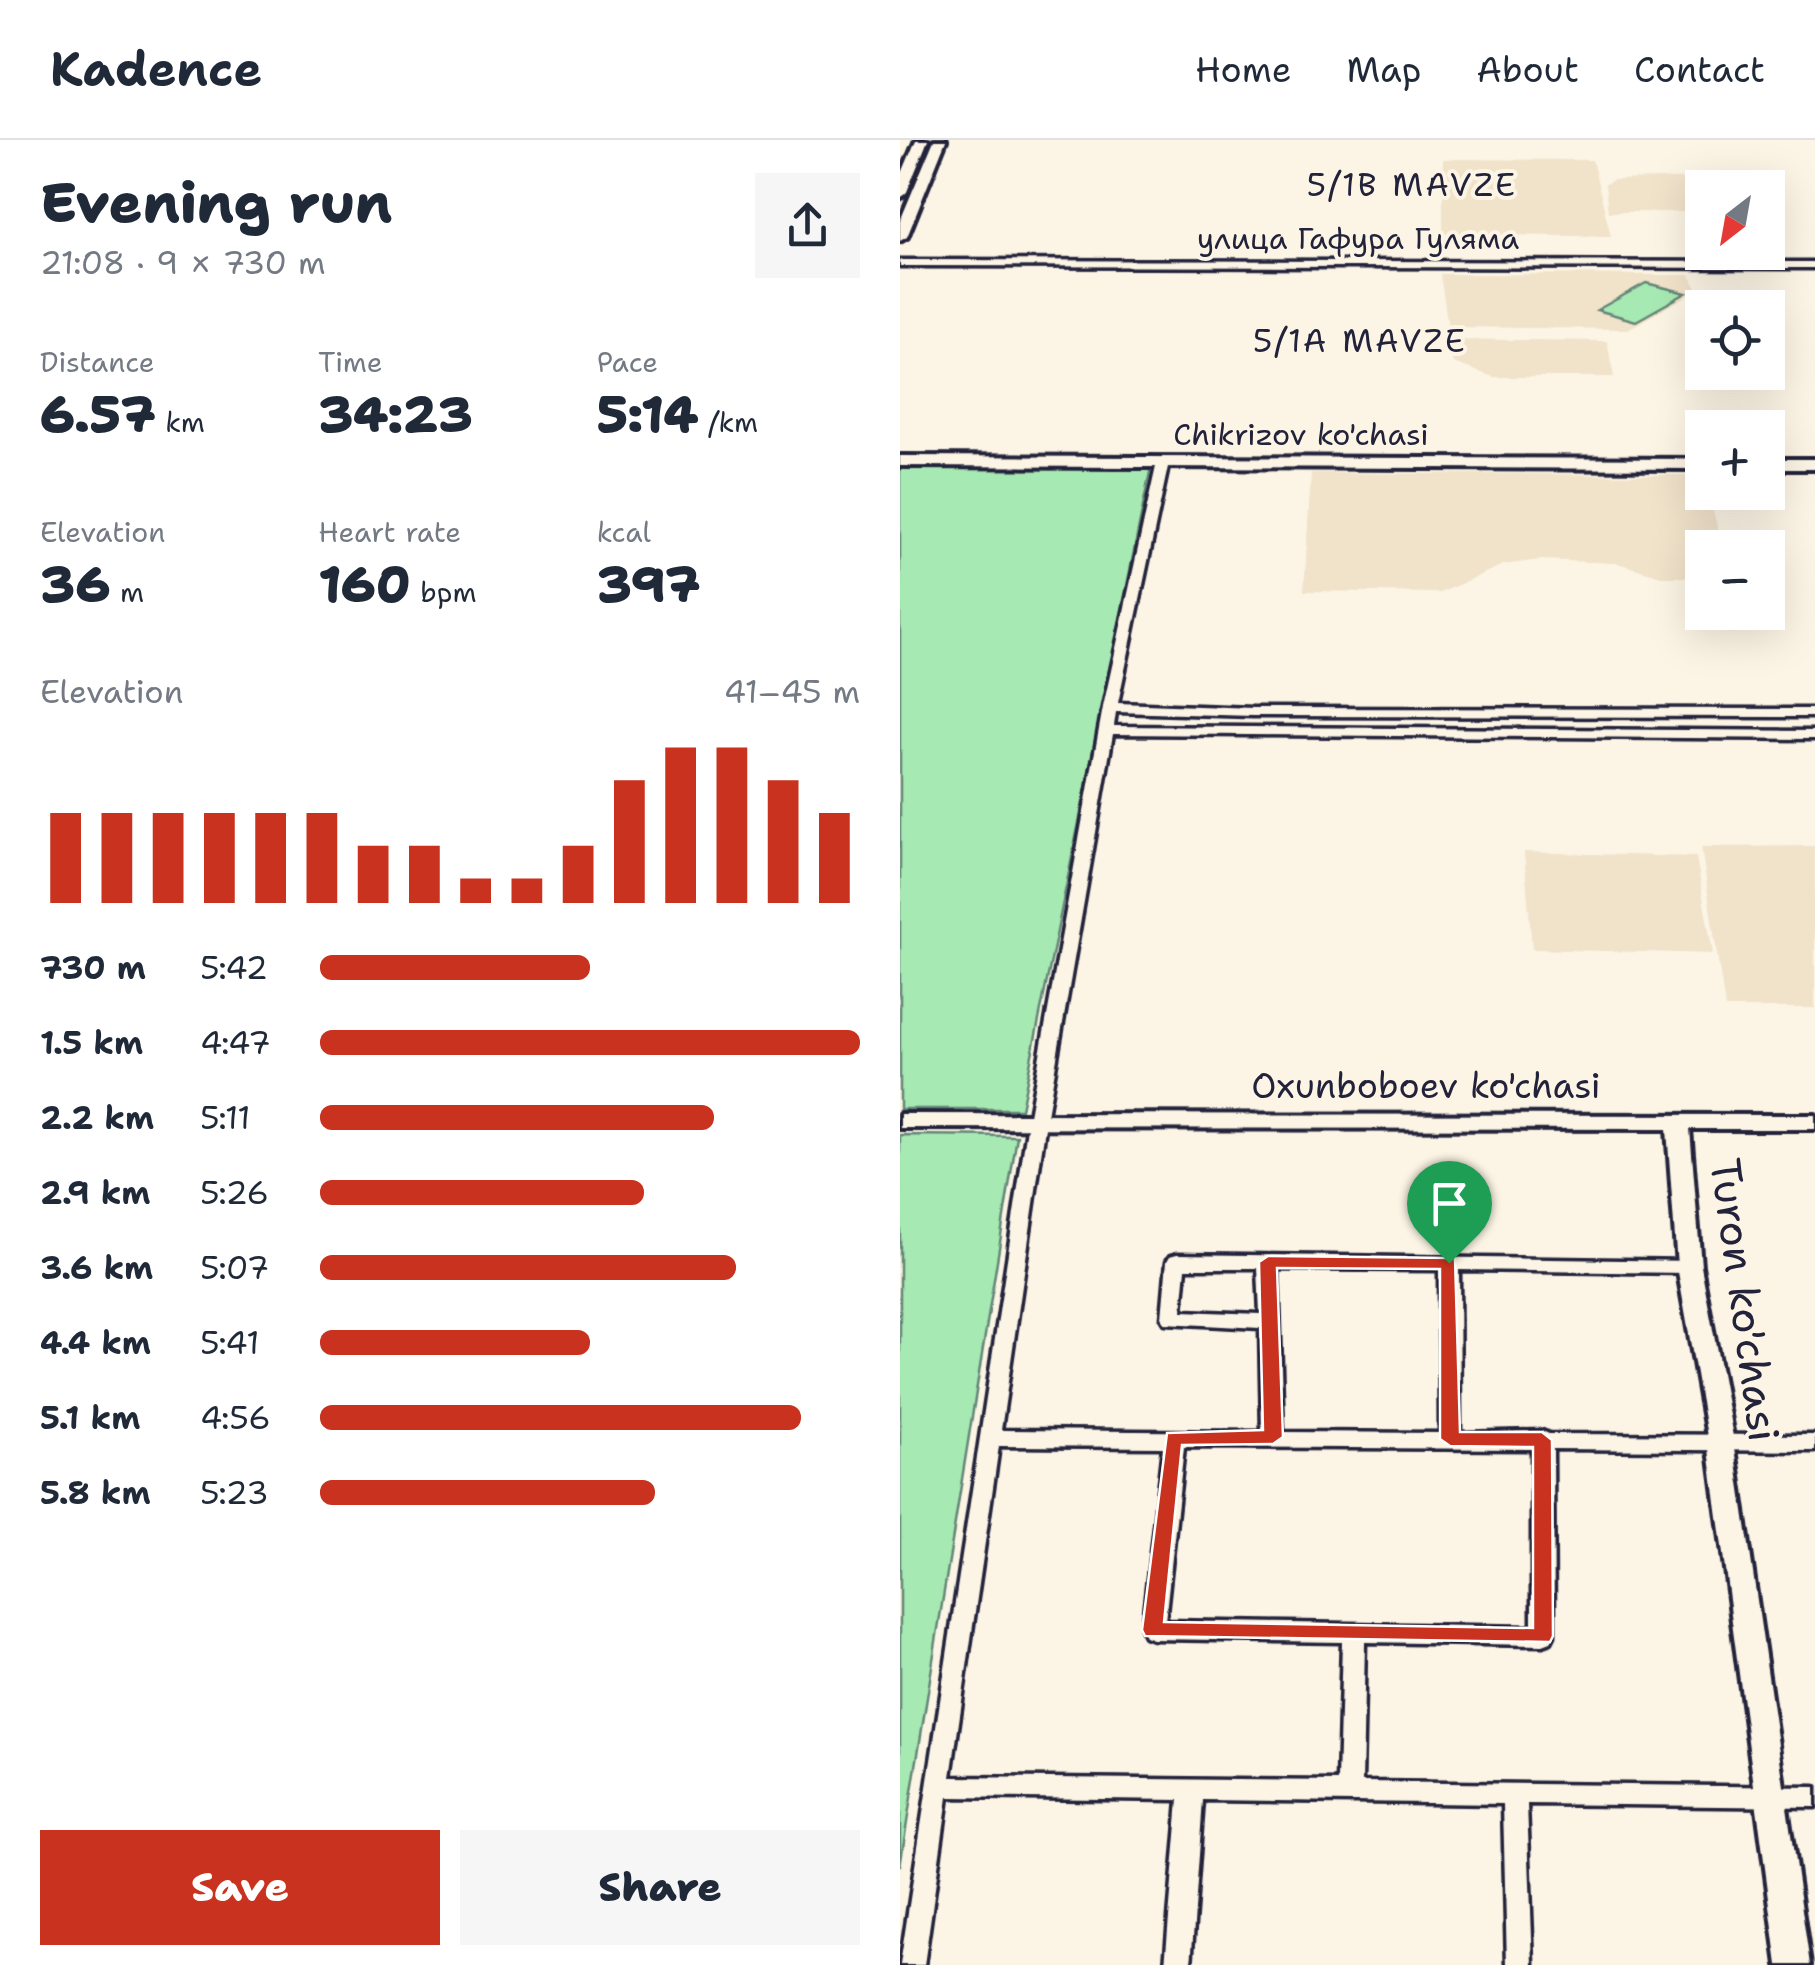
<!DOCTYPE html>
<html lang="en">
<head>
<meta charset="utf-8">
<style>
	body { margin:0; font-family:"Shantell Sans",sans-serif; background:#f6f6f7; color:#1f2937; height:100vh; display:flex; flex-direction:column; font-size:38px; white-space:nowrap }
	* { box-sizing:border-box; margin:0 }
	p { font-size:32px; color:#747a83 }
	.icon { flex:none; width:55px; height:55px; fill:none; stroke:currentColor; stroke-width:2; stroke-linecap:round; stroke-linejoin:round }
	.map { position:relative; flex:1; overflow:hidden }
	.panel { display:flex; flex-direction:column; background:#fff; width:900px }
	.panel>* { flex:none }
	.needle { width:65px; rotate:211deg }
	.controls { position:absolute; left:785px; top:30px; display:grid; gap:20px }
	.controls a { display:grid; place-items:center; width:100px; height:100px; border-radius:0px; background:#fff; box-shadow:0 10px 40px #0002; font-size:50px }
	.pin { position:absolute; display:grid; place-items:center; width:85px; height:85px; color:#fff; margin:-102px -42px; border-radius:50% 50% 50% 0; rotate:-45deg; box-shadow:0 0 10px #0007 }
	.pin .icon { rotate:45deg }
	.round { display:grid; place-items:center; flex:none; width:105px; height:105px; border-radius:0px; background:#f6f6f7 }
	.headline { display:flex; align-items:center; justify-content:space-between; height:170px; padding:0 40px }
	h1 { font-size:55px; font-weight:800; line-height:75px }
	.metrics { display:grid; grid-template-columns:repeat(3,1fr); gap:15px; height:170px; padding:10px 40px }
	.metrics div { display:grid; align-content:center }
	.metrics b { font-size:50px; font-weight:800 }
	.metrics small { font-size:28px; font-weight:400 }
	.metrics p { font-size:28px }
	.chart { height:280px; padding:20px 40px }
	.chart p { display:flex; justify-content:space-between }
	.chart svg { width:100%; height:180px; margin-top:10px; stroke:#c8321e; stroke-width:6 }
	.action { display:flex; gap:20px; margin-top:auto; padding:20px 40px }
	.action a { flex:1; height:115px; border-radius:0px; background:#c8321e; color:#fff; font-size:40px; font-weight:800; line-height:115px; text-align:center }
	.action a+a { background:#f6f6f7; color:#1f2937 }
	ul { padding:0 40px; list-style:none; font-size:32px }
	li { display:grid; grid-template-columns:160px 120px 1fr; align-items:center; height:75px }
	li i { height:25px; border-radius:12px; background:#c8321e }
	header { display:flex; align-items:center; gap:60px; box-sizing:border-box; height:140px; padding:0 50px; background:#fff; border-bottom:2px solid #e0e1e3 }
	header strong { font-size:48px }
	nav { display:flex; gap:55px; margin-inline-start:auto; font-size:35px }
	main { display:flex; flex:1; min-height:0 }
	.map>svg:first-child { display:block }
</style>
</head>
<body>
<header>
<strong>Kadence</strong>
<nav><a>Home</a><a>Map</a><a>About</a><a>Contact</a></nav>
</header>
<main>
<section class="panel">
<div class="headline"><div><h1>Evening run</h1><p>21:08 · 9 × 730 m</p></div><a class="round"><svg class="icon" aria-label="share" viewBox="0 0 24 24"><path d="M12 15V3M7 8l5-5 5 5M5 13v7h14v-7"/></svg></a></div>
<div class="metrics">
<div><p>Distance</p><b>6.57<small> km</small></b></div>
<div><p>Time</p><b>34:23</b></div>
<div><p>Pace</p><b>5:14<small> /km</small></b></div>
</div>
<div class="metrics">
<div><p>Elevation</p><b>36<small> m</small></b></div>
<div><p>Heart rate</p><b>160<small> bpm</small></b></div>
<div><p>kcal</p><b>397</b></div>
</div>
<div class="chart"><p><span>Elevation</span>41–45 m</p>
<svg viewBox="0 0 160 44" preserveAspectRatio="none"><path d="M5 44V22M15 44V22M25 44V22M35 44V22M45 44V22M55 44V22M65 44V30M75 44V30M85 44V38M95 44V38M105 44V30M115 44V14M125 44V6M135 44V6M145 44V14M155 44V22"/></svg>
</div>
<ul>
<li><b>730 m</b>5:42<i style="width:50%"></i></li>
<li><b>1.5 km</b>4:47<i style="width:100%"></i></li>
<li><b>2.2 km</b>5:11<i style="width:73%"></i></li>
<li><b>2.9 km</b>5:26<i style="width:60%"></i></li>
<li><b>3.6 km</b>5:07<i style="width:77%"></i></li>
<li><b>4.4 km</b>5:41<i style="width:50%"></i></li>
<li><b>5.1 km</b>4:56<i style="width:89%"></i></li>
<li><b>5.8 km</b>5:23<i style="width:62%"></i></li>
</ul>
<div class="action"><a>Save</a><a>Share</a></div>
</section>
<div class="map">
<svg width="915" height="1825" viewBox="0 0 915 1825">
	<rect width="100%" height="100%" fill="#fcf5e5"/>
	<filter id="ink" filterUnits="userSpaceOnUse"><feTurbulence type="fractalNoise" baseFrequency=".01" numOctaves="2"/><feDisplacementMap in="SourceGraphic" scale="20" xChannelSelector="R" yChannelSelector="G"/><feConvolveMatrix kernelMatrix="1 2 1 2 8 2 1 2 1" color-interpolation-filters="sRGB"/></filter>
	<g filter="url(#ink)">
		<g fill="#f1e2ca">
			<polygon points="543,19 692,20 711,96 543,95"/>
			<polygon points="813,38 815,47 802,48 802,72 708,72 705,44 713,40"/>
			<polygon points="540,134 790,135 798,150 728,189 548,187"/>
			<polygon points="545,199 707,201 714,237 594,237 553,223"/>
			<polygon points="411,333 802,335 802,352 808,353 823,407 802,408 802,437 765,437 717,423 640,420 603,425 540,453 404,451"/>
			<polygon points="915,706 915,868 825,868 801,707"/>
			<polygon points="624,712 796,717 813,814 632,809"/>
		</g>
		<g fill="#a7e9b3" stroke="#648677" stroke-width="2.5">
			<polygon points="746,143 786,153 736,181 697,170"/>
			<polygon points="0,327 251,327 121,969 0,969"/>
			<polygon points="0,995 117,996 0,1726"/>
		</g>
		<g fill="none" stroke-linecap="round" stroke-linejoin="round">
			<g stroke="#22223b" stroke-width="7">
				<g id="minor">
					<polygon points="0,120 915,122 915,128 0,126"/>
					<path d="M263,318L269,322L218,563L353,568L915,569V577L353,576L216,572L214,586L915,591V599L213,594L146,981L101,1290L362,1292L360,1188L265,1183L262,1178L267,1121L270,1116L277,1114L796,1121L799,1126L796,1131L789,1133L559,1130L560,1293L642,1291L649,1294L915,1295V1311L653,1309L654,1496L651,1502L643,1505L465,1502L462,1642L915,1647V1667L627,1664L633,1825H607L603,1664L303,1660L291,1825H265L279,1660L48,1657L24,1825H0L128,981L203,567L257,322ZM286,1128H358L360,1174L282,1171ZM378,1129L539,1130L540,1293L383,1292ZM99,1306L263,1307L242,1490L245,1496L253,1499L442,1502L438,1641L51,1637ZM284,1307L632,1309V1487L265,1481Z"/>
				</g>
			</g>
			<g stroke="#22223b" stroke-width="8">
				<g id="major">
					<polygon points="16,0 28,0 6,54 0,58 0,38"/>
					<polygon points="34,0 46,0 7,97 0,101 0,81"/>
					<polygon points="0,316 802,319 802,329 0,326"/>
					<rect x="868" y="319" width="47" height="10"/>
					<polygon points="0,974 915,975 915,989 790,989 801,1126 834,1302 910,1825 878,1825 808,1302 777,1126 767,989 0,988"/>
				</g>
			</g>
			<use href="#minor" fill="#fcf5e5" fill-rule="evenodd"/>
			<use href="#major" fill="#fcf5e5" fill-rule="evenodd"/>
		</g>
	</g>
	<path fill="#c8321e" stroke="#fff" stroke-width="2.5" fill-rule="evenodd" d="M368,1116L555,1118L560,1292H642L652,1300L653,1496L650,1502L245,1496L242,1490L267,1293L363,1290L359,1122ZM377,1128L540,1129V1299L550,1306L633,1307V1488L264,1482L282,1305L373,1304L383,1297Z"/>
	<g text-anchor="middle" stroke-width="8" stroke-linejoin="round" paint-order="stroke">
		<g font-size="30" fill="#22223b" stroke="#fcf5e5">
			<text x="458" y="109">улица Гафура Гуляма</text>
			<text x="401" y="305">Chikrizov ko'chasi</text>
		</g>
		<g font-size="32" letter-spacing="2.5" fill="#22223b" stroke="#fcf5e5">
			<text x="512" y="56">5/1B MAVZE</text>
			<text x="460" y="212">5/1A MAVZE</text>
		</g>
		<g font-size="35" fill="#22223b" stroke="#fcf5e5">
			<text x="526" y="958">Oxunboboev ko'chasi</text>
		</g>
		<g font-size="42" fill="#22223b" stroke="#fcf5e5">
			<text transform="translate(845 1160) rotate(82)" y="15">Turon ko'chasi</text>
		</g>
	</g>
</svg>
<div class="controls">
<a><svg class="needle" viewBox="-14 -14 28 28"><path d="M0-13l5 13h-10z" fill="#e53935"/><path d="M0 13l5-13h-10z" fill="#747a83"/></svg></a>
<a><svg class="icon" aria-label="locate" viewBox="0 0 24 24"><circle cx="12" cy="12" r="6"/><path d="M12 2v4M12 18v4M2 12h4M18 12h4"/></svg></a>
<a>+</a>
<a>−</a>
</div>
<div class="pin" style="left:549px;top:1123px;background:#1e9e55"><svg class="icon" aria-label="arrive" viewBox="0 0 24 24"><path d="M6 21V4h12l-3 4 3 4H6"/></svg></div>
</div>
</main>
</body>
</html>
